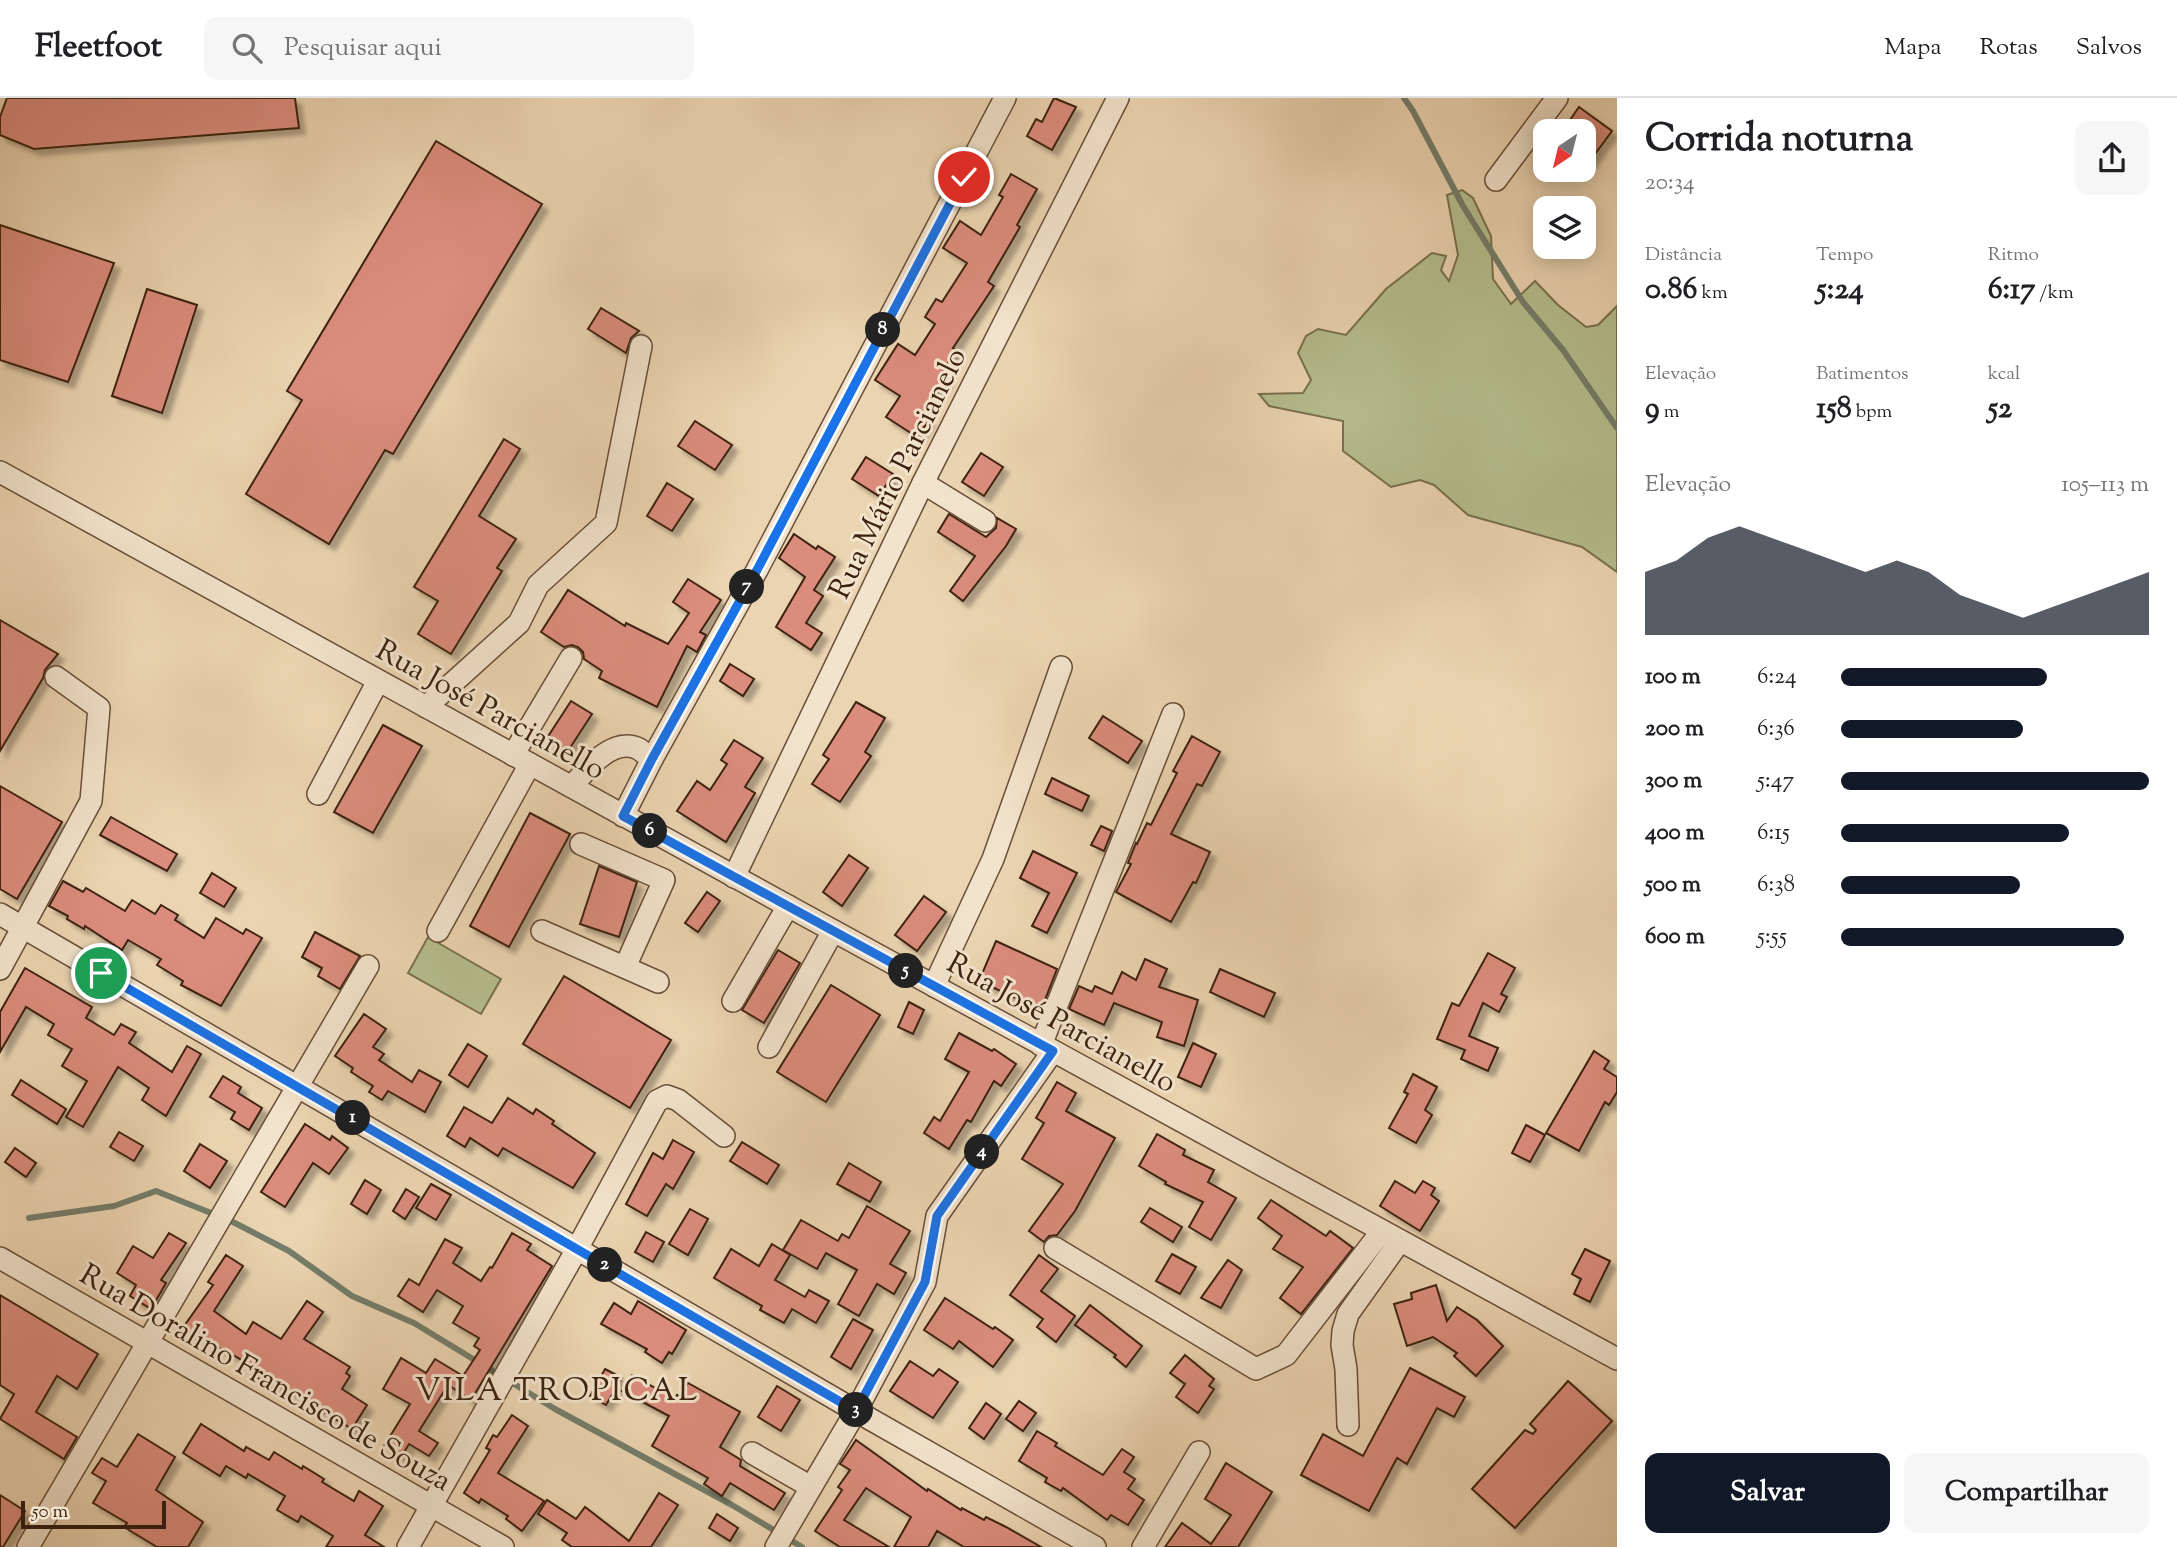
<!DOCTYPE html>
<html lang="pt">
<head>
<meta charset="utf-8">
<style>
	body { margin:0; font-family:"Sorts Mill Goudy",serif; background:#f6f6f6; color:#202124; height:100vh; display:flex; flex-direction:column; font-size:26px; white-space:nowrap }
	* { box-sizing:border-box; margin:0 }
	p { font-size:23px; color:#757577 }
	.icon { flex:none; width:38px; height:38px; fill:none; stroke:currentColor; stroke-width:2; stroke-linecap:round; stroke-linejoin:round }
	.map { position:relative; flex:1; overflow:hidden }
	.side { display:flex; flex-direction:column; background:#fff; width:560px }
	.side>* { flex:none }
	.needle { width:46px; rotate:215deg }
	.buttons { position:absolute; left:1533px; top:21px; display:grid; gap:14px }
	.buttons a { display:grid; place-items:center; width:63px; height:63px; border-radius:14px; background:#fff; box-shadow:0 4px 18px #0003; font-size:35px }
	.scale { position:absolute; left:21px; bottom:18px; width:145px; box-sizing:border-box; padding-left:7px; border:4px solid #3d2210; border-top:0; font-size:19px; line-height:24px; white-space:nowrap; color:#3d2210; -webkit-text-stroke:5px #f2e3cc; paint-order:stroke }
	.pin { position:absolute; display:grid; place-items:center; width:60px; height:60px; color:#fff; margin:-30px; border:4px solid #fff; border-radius:50%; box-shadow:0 2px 7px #0007 }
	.km { position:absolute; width:35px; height:35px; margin:-18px; border-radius:50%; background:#222; color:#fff; font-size:19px; line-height:35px; text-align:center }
	.round { display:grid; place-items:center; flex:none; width:74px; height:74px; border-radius:14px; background:#f6f6f6 }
	.head { display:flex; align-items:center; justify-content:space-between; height:119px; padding:0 28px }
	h1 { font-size:38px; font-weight:800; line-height:52px }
	.metrics { display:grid; grid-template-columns:repeat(3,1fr); gap:10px; height:119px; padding:7px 28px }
	.metrics div { display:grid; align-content:center }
	.metrics b { font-size:30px; font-weight:800 }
	.metrics small { font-size:19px; font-weight:400 }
	.metrics p { font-size:19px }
	.chart { height:196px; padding:14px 28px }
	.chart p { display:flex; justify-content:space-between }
	.chart svg { width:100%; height:126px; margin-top:7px; fill:#111827; opacity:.7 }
	.button { display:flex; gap:14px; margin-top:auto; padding:14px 28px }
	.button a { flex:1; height:80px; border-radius:14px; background:#111827; color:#fff; font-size:28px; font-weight:800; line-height:80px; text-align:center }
	.button a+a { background:#f6f6f6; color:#202124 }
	ul { padding:0 28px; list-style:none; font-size:23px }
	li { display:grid; grid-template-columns:112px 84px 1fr; align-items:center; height:52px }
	li i { height:18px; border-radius:9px; background:#111827 }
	header { display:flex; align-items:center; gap:42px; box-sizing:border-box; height:98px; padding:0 35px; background:#fff; border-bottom:2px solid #e0e0e0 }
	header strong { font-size:33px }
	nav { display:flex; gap:38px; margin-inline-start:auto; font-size:24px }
	.search { width:490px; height:63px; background:#f6f6f6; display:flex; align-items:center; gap:18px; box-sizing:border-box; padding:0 24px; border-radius:14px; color:#757577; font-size:26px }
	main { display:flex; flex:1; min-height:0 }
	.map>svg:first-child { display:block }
</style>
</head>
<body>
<header>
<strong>Fleetfoot</strong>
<div class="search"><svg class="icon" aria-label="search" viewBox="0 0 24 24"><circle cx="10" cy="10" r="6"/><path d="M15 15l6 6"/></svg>Pesquisar aqui</div>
<nav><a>Mapa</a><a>Rotas</a><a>Salvos</a></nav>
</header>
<main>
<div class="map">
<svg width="1617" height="1449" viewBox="0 0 1617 1449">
	<defs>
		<filter id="shadow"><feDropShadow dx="6" dy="6" stdDeviation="2" flood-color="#0004"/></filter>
	</defs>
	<rect width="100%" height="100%" fill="#ebd4b1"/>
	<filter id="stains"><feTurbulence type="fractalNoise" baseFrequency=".00286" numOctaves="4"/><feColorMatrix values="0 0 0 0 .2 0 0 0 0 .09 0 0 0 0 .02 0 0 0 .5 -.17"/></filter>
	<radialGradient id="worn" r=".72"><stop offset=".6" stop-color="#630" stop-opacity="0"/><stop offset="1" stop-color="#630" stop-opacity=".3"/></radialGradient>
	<g fill="#b5bd8d" stroke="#79704e" stroke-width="2">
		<polygon points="1462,92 1473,100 1491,138 1493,181 1511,206 1535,183 1558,207 1586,229 1598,227 1617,208 1617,474 1582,449 1468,417 1434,387 1420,382 1391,389 1343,353 1343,323 1269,308 1259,296 1303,295 1311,282 1298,255 1306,238 1318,231 1346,237 1386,191 1432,155 1446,158 1441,172 1449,183 1458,157 1447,97"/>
		<polygon points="428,839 501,881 481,916 408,875"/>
	</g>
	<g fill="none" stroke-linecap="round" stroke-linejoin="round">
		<g stroke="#747d6a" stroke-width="6">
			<polyline points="1404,0 1413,13 1463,108 1523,204 1563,252 1617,330"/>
			<polyline points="29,1120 114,1108 156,1093 231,1123 289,1153 352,1198 414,1225 555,1311 732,1407 802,1449"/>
		</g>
	</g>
	<g fill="#db8c7d" stroke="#3d2210" stroke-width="2" filter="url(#shadow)">
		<polygon points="7,0 295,0 299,30 34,51 0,37 0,19"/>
		<polygon points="1054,0 1076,9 1052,52 1027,38 1036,21 1042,24"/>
		<polygon points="1579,9 1612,33 1584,71 1584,33 1577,33 1570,28 1570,22"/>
		<polygon points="436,43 542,106 393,356 385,352 329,446 246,396 302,302 287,293"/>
		<polygon points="1011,76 1037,91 1017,127 1020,129 988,184 994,188 953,250 956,252 941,276 947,280 923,318 929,322 917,339 886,319 900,298 875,282 898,246 915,257 935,226 925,219 936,201 942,204 967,165 943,150 960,123 981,137 1003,99 999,97"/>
		<polygon points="0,127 114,165 68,284 0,262"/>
		<polygon points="147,191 197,207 162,315 112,298"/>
		<polygon points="601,210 639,233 631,240 626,255 588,231"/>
		<polygon points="695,323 732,347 715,372 678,348"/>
		<polygon points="504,341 520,351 479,418 516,441 497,470 502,473 451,556 418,536 438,503 414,489"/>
		<polygon points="981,355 1003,369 984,398 962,384"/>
		<polygon points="866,359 893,376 879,398 852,381"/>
		<polygon points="667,385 693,401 672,433 647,418"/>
		<polygon points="949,416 986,439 996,430 997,420 1016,431 1006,448 963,503 950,493 975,458 938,434"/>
		<polygon points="794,436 816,451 818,448 835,459 814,492 823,498 806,525 822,535 811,552 776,529 805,479 779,460"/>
		<polygon points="688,481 721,502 700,534 706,537 697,554 687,548 657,609 599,580 602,573 584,561 583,554 578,549 572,547 564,549 541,534 568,492 625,528 626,525 668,546 689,515 673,504"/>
		<polygon points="0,522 58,556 45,572 43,580 0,653"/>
		<polygon points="730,566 754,581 743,598 720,583"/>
		<polygon points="571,603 592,616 568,653 547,640"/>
		<polygon points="856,604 885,620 865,654 871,658 840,704 812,686 829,661 823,657"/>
		<polygon points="1103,618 1142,643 1128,665 1089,640"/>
		<polygon points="383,627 422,648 373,735 334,714"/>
		<polygon points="1192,638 1220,654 1202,688 1197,686 1171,736 1210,754 1196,785 1193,784 1171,824 1116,794 1131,766 1128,765 1136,745 1137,746 1147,725 1151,727 1177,675 1173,673"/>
		<polygon points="734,642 763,660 745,689 755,695 726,744 677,713 697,683 710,692 727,666 721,662"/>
		<polygon points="1052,680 1089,698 1082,713 1045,696"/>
		<polygon points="0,688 62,724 17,801 0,791"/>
		<polygon points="530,715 570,736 509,849 470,828"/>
		<polygon points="111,719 177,756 167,773 100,737"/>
		<polygon points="1101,728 1112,733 1104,753 1091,747"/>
		<polygon points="1033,753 1077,775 1047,835 1032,828 1049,795 1020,780"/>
		<polygon points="849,757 868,770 842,808 823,794"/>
		<polygon points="599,768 637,784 619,839 580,826"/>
		<polygon points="212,775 236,790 224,809 200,795"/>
		<polygon points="63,783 83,794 86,790 125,813 132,802 155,816 161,807 178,817 175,822 204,840 216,820 243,836 246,831 262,840 221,908 181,887 183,883 157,867 161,861 128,842 122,852 85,828 84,831 67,821 68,818 49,808"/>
		<polygon points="707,794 720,803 698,834 685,825"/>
		<polygon points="924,798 946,814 917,853 895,837"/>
		<polygon points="315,834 360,858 340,891 318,878 322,870 302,859"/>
		<polygon points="996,843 1057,871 1041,912 979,883"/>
		<polygon points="778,852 800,865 764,925 742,912"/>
		<polygon points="1488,855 1515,870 1501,896 1507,899 1499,914 1483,905 1469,938 1498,950 1488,973 1461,961 1465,952 1437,941 1452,905 1459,908"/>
		<polygon points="1145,861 1167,871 1159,889 1198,902 1184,948 1157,939 1162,924 1114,905 1104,927 1069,911 1079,888 1092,894 1095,888 1112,896 1122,874 1136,882"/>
		<polygon points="25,870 92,909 86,920 114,937 121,926 136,934 129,945 172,974 187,948 201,956 166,1018 142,1002 149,990 118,969 83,1029 66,1019 87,983 62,968 72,951 48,937 54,926 26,909 0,954 0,914"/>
		<polygon points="1220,871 1275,895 1264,919 1210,894"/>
		<polygon points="564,878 671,942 630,1010 523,946"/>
		<polygon points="831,887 880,917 826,1004 777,974"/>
		<polygon points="909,904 924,912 913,936 898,929"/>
		<polygon points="364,916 386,931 373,949 384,956 379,962 412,984 419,972 441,984 425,1014 388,993 382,1002 369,994 373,988 351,974 353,970 335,958"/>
		<polygon points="959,935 992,953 994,951 1016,966 1001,988 994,983 971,1024 967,1022 949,1051 924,1035 934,1019 940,1023 969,974 945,961"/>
		<polygon points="1193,945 1216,956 1201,989 1178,979"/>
		<polygon points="468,946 487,958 468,989 449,977"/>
		<polygon points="1594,953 1609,963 1604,971 1617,979 1617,994 1609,1007 1605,1004 1579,1053 1546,1035"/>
		<polygon points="1413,976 1437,989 1425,1012 1432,1017 1416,1045 1389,1030 1408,996 1404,994"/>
		<polygon points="223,978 241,989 238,995 262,1010 249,1032 231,1021 235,1014 210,999"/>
		<polygon points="21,982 66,1011 57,1026 12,997"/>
		<polygon points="1057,984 1076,995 1066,1013 1115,1040 1075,1113 1057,1137 1049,1138 1044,1144 1029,1133 1063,1086 1022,1061 1044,1025 1036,1020"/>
		<polygon points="508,1000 533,1016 536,1011 554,1023 552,1026 595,1055 573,1090 503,1050 498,1058 470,1040 465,1049 447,1038 464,1009 492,1025"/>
		<polygon points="305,1026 330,1042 332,1038 348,1050 329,1076 313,1065 285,1109 261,1094"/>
		<polygon points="1526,1027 1545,1037 1530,1064 1512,1055"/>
		<polygon points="119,1034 143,1048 134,1063 110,1049"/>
		<polygon points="1157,1036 1185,1052 1183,1057 1214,1072 1208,1084 1236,1100 1211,1142 1189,1129 1203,1104 1165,1086 1166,1084 1139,1068"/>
		<polygon points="673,1042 694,1054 673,1091 666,1086 647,1118 626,1106 653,1055 663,1061"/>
		<polygon points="742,1044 779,1067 767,1086 730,1063"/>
		<polygon points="200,1046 227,1063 210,1090 184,1073"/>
		<polygon points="15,1050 36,1065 26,1079 5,1064"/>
		<polygon points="849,1065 881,1084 870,1104 837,1086"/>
		<polygon points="365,1082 381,1092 367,1116 351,1106"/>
		<polygon points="1395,1083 1415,1095 1423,1083 1435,1090 1431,1097 1439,1103 1420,1133 1380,1108"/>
		<polygon points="431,1086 451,1097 436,1122 416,1110"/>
		<polygon points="406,1091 419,1099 405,1121 393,1113"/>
		<polygon points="1271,1102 1326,1138 1330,1133 1353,1150 1301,1216 1280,1200 1303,1169 1273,1151 1282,1138 1258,1120"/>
		<polygon points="867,1108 910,1133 890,1166 906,1175 894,1196 877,1186 859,1218 838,1206 857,1172 826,1155 817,1171 783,1152 801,1122 838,1143 842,1136 849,1140"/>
		<polygon points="1150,1110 1182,1129 1173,1144 1141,1124"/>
		<polygon points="690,1111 708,1121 688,1157 669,1146"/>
		<polygon points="646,1134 664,1144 653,1164 635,1154"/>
		<polygon points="169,1135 186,1145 161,1182 166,1185 151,1211 130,1198 136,1187 117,1175 133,1148 153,1160"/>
		<polygon points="512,1135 531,1146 527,1152 552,1168 471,1302 448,1287 419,1333 438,1345 429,1358 409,1346 401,1359 384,1348 410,1306 383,1291 401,1260 426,1275 435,1261 463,1278 480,1252 474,1248 479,1240 453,1225 463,1208 437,1192 423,1214 398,1198 409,1181 419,1187 445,1141 462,1150 453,1165 481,1183 490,1169 492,1170"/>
		<polygon points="772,1146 790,1157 775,1182 805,1199 809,1192 829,1203 816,1225 792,1211 784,1225 760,1212 762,1208 714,1180 731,1151 759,1168"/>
		<polygon points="1585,1151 1610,1163 1590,1204 1574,1196 1581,1181 1572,1176"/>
		<polygon points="1172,1156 1196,1169 1180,1196 1156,1183"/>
		<polygon points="226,1157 243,1168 214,1213 246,1236 253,1224 281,1241 307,1203 323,1214 304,1241 350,1269 346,1275 350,1278 342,1291 367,1307 352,1331 274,1284 271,1289 253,1277 257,1271 226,1253 225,1254 201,1237 198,1242 182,1231 213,1187 208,1184"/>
		<polygon points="1039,1157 1058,1171 1041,1193 1075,1218 1056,1244 1037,1229 1043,1221 1010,1197"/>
		<polygon points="1228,1162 1242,1172 1221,1210 1201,1200"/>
		<polygon points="1436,1187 1447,1223 1457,1209 1477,1222 1503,1248 1476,1278 1454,1258 1457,1255 1433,1239 1407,1248 1394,1206 1412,1201 1411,1195"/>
		<polygon points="0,1197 98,1256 77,1291 57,1278 36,1314 77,1339 64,1361 0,1321 14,1296 0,1287"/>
		<polygon points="945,1200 993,1231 995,1229 1013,1242 993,1269 959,1243 953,1251 924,1232"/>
		<polygon points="638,1203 686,1232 672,1256 669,1254 662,1265 645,1254 647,1251 601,1226 614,1205 631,1216"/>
		<polygon points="1090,1207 1142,1248 1126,1269 1114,1259 1116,1257 1075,1227"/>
		<polygon points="853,1221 873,1232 851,1271 831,1259"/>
		<polygon points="1185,1257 1214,1281 1209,1288 1214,1291 1198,1315 1176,1299 1185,1286 1170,1275"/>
		<polygon points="910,1263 933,1278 939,1271 958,1284 933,1320 890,1293"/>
		<polygon points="1410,1270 1465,1299 1454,1319 1437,1310 1407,1366 1397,1360 1369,1413 1301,1377 1323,1336 1363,1358"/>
		<polygon points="605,1271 622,1280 606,1307 590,1298"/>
		<polygon points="632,1277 675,1301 677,1297 680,1298 688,1285 740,1314 720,1349 741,1362 740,1368 785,1395 774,1412 730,1385 722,1398 704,1386 708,1380 652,1348 669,1318 622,1293"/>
		<polygon points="1568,1283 1612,1323 1515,1430 1472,1391 1525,1332 1533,1336 1536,1332 1530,1326"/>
		<polygon points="777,1288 800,1302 781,1333 758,1319"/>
		<polygon points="1019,1303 1036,1315 1023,1333 1006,1321"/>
		<polygon points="986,1305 1001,1316 984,1341 969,1330"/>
		<polygon points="512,1317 528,1328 498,1375 544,1403 522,1433 506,1421 508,1418 481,1401 479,1405 464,1395 490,1352 486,1350 493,1337 497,1339"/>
		<polygon points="201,1326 244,1353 246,1349 269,1362 274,1354 302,1371 303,1368 324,1381 322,1384 354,1403 359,1393 383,1408 365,1437 384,1449 326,1449 333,1438 301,1418 298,1424 277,1412 285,1398 248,1376 246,1380 226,1368 220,1378 183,1355"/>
		<polygon points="1037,1333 1057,1345 1055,1348 1103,1377 1122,1351 1134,1359 1124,1374 1135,1381 1128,1391 1144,1402 1128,1427 1111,1417 1107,1422 1063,1390 1061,1393 1045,1384 1047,1380 1019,1363"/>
		<polygon points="138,1336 175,1359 156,1392 203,1424 188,1449 157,1449 124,1429 127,1425 93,1405 106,1383 92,1375 102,1360 117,1369"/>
		<polygon points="856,1342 927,1393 928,1391 961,1412 962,1410 984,1422 986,1419 1006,1429 1041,1449 964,1449 937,1433 928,1449 894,1449 911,1419 866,1390 844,1422 889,1449 840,1449 815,1433 842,1392 838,1389 850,1372 840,1366"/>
		<polygon points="1226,1365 1272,1394 1238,1449 1165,1449 1182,1425 1211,1446 1231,1417 1205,1401"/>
		<polygon points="659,1395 678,1407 651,1449 572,1449 562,1442 567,1435 538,1416 547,1402 576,1421 585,1409 629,1443"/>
		<polygon points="0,1397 25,1413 3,1449 0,1449"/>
		<polygon points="717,1416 738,1430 730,1443 709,1430"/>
	</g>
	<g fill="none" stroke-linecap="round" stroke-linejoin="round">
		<g stroke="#684e38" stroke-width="24">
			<g id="minor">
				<polyline points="1496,82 1557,0"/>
				<polyline points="0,374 788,808 1617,1261"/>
				<polyline points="923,385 985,423"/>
				<polyline points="426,609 519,525 538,487 606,425 641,248"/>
				<polyline points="513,657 571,560"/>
				<path d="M572,689C585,672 613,638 639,651C643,654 648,658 652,661"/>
				<polyline points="318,696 378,583"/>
				<polyline points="623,718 652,661 757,472 1005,0"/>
				<polyline points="581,746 664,782 625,869"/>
				<polyline points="734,779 923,385 1118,0"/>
				<polyline points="0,816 856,1313 1095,1449"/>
				<polyline points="438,833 530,666"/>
				<polyline points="542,833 658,884"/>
				<polyline points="0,871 91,703 99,610 56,579"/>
				<polyline points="934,888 993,761 1061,569"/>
				<polyline points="733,903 788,808"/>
				<polyline points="1041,947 1173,616"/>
				<polyline points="769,949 833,833"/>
				<polyline points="1055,1150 1256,1271 1286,1257 1382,1133"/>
				<polyline points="0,1160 503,1449"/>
				<polyline points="1348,1327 1346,1271 1342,1247 1343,1233 1348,1216 1400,1143"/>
				<polyline points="752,1355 811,1389"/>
				<polyline points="28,1449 368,868"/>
				<polyline points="408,1449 577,1151 657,1003 667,998 678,1002 724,1038"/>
				<polyline points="776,1449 856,1313 925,1184 937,1118 1053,953"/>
				<polyline points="1143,1449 1199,1354"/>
			</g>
		</g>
		<use href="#minor" stroke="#f2e3cc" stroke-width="21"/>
	</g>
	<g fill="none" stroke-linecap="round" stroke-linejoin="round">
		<g stroke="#fff" stroke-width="14">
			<polyline id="route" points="101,875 856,1313 925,1184 937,1118 1053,953 623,718 652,661 757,472 964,79"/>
		</g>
		<use href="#route" stroke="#1a73e8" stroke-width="9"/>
	</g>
	<g text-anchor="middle" stroke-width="6" stroke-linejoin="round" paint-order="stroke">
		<g font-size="30" fill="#3d2210" stroke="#f2e3cc">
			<text transform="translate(897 375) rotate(-64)" y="10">Rua Mário Parcianelo</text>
			<text transform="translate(491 611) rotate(29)" y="10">Rua José Parcianello</text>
			<text transform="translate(1062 924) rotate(29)" y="10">Rua José Parcianello</text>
			<text transform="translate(266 1279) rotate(30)" y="10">Rua Doralino Francisco de Souza</text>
		</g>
		<g font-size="32" letter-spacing="2" fill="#3d2210" stroke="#f2e3cc">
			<text x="557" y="1302">VILA TROPICAL</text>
		</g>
	</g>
	<rect width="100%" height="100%" filter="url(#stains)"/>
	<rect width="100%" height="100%" fill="url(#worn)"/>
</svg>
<div class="buttons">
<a><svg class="needle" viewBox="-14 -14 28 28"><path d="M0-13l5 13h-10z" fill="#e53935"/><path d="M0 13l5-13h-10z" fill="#757577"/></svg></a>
<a><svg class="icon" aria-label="layers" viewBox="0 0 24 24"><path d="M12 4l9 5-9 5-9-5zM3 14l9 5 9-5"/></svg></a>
</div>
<div class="scale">50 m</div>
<div class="pin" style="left:101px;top:875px;background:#1e9e55"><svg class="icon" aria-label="arrive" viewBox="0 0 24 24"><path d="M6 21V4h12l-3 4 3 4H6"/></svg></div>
<div class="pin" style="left:964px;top:79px;background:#d93025"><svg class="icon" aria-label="check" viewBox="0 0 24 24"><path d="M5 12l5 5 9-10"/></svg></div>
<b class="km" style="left:353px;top:1020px">1</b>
<b class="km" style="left:605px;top:1167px">2</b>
<b class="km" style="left:856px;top:1312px">3</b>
<b class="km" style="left:982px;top:1054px">4</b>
<b class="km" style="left:906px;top:873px">5</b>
<b class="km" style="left:650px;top:733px">6</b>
<b class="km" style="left:747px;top:489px">7</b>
<b class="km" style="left:883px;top:232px">8</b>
</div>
<section class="side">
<div class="head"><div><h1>Corrida noturna</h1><p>20:34</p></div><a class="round"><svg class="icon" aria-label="share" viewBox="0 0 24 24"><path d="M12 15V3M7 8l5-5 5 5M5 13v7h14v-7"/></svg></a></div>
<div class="metrics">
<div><p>Distância</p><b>0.86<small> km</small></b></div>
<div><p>Tempo</p><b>5:24</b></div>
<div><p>Ritmo</p><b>6:17<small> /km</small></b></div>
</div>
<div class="metrics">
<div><p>Elevação</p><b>9<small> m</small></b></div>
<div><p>Batimentos</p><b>158<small> bpm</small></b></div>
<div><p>kcal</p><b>52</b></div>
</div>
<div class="chart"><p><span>Elevação</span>105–113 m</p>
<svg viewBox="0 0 160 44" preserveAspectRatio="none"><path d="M0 44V22L10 18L20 10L30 6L40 10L50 14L60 18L70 22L80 18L90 22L100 30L110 34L120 38L130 34L140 30L150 26L160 22V44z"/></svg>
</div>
<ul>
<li><b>100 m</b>6:24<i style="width:67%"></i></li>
<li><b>200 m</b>6:36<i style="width:59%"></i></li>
<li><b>300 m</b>5:47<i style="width:100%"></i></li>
<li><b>400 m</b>6:15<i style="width:74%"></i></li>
<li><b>500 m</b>6:38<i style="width:58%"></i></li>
<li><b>600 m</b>5:55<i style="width:92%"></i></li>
</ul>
<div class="button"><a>Salvar</a><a>Compartilhar</a></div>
</section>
</main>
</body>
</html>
